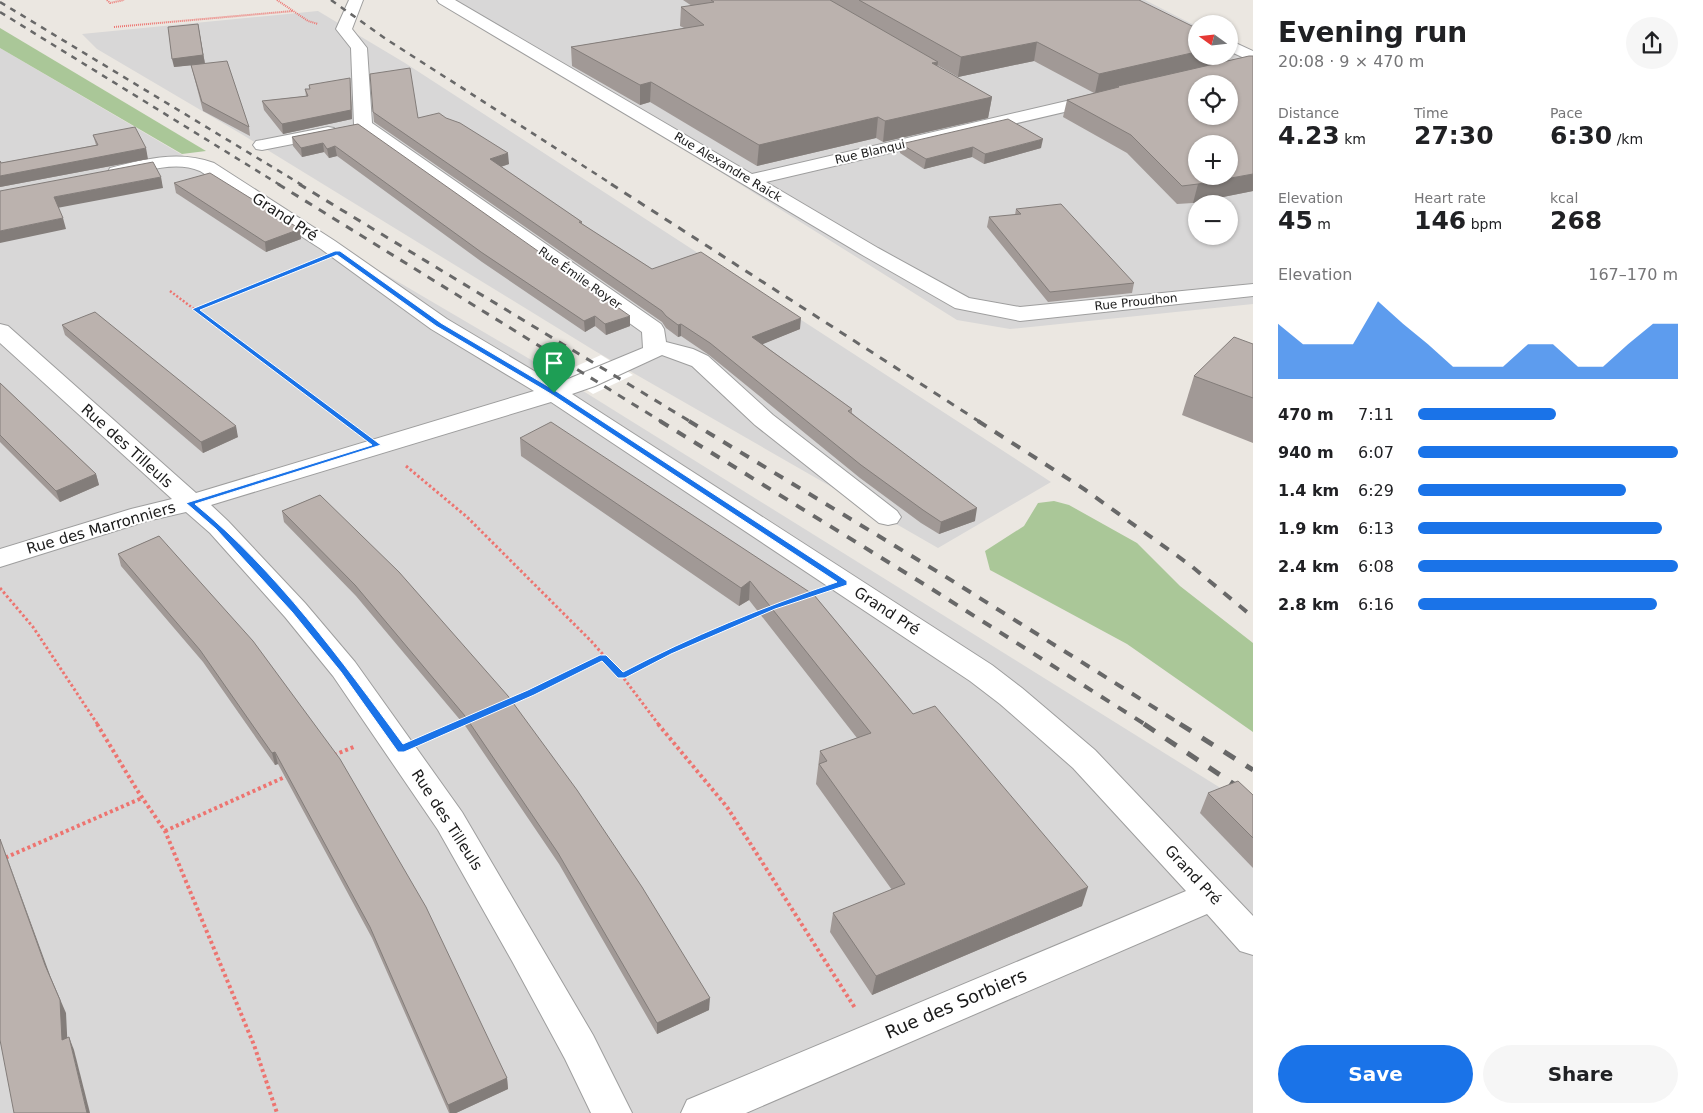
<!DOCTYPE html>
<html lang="en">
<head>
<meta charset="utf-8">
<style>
	body { margin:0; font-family:"DejaVu Sans",sans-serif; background:#f6f6f6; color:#202124; height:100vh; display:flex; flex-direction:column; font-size:19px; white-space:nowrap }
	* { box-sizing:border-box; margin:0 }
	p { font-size:16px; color:#757577 }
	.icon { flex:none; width:28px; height:28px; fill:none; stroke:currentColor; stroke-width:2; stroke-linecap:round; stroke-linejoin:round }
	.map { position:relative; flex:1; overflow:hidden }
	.sheet { display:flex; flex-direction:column; background:#fff; width:450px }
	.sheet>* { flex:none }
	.needle { width:32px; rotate:285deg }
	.buttons { position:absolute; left:1188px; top:15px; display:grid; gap:10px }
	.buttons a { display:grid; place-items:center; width:50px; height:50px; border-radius:50%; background:#fff; box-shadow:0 1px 4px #0004; font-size:25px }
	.pin { position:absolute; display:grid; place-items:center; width:42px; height:42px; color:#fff; margin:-51px -21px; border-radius:50% 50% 50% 0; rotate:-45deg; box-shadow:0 0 5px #0007 }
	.pin .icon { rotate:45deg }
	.round { display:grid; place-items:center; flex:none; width:52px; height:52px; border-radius:26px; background:#f6f6f6 }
	.head { display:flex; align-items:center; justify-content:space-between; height:85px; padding:0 25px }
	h1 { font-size:28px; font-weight:800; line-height:38px }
	.metrics { display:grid; grid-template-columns:repeat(3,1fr); gap:8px; height:85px; padding:5px 25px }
	.metrics div { display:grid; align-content:center }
	.metrics b { font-size:25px; font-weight:800 }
	.metrics small { font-size:14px; font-weight:400 }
	.metrics p { font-size:14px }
	.chart { height:140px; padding:10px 25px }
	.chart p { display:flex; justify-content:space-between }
	.chart svg { width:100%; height:90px; margin-top:5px; fill:#1a73e8; opacity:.7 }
	.button { display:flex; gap:10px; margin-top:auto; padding:10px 25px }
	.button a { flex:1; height:58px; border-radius:30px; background:#1a73e8; color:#fff; font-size:20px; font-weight:800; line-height:58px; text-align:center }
	.button a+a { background:#f6f6f6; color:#202124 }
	ul { padding:0 25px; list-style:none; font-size:16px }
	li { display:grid; grid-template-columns:80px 60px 1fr; align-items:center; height:38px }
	li i { height:12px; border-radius:6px; background:#1a73e8 }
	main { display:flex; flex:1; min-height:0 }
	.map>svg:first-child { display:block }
</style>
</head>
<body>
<main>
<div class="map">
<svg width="1253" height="1113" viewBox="0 0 1253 1113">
	<rect width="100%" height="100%" fill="#ebe7e1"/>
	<g fill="#d8d7d7" fill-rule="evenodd">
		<path d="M446,0H1145L1196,26V56H1229V43L1253,55V304L1010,329L957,320ZM1196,84H1229V116H1196ZM1196,144H1229V176H1196ZM1196,204H1229V236H1196Z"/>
		<polygon points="318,11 405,63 1051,482 938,548 595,351 243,135 97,49 82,34"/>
		<polygon points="0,48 567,381 1235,797 1253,810 1253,1113 0,1113"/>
	</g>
	<g fill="#aac798">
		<polygon points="0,28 206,151 182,154 0,48"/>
		<polygon points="1054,501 1069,505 1137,543 1180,586 1253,643 1253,732 1127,644 990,570 985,551 1024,526 1038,503"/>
	</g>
	<polygon fill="#fff" points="601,355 633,375 593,394 561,373"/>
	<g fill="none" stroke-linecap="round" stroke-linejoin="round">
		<g stroke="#9e9e9e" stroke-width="2">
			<g id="minor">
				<path d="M349,0H363L352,29L367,48L372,123L661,324L664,329L666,342L693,349L708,356L773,415L897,511L901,517L897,523L888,525L879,523L755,425L692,366L662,355L595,386L572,394L992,665L1022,688L1095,750L1253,916V955L1240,951L1207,914L746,1113H681L687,1100L1186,891L1073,768L1000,704L970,681L551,402L211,505L228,521L305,603L355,662L462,812L593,1035L632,1113H591L565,1059L512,961L438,830L333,676L285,617L210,533L186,512L147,521L0,567V549L131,509L172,499L0,343V324L8,326L196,493L534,391L431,329L321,249L200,171C174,160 144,172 117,178L110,176L108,172L110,168C145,159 179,150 214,163L335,241L447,319L556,384L643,348L642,332L357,129L354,125L351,48L336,29Z"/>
				<polygon points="437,0 455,0 752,174 1101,93 1107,94 1110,98 1107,102 766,182 878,248 969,298 1020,307 1253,284 1253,296 1020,321 955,308 864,256 439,3"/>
				<polygon points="1229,40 1253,51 1253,62 1229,51"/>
				<polygon points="328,127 334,128 337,132 334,136 262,150 256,149 253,145 256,141 262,140"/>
			</g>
		</g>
		<g stroke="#ed7470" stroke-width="2" stroke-dasharray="1 1" stroke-linecap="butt">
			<polyline points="107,0 110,3 124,0"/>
			<polyline points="277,0 308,21 318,24"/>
			<polyline points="114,27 293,11"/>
		</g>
		<g stroke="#ed7470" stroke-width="2.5" stroke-dasharray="2 2" stroke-linecap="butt">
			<polyline points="170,291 345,422"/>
			<polyline points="196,309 308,264"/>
		</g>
		<g stroke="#ed7470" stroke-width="3" stroke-dasharray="2.5 2.5" stroke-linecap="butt">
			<polyline points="344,421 351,426"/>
			<polyline points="406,466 467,517 591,641 622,676 659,725"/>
			<polyline points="0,588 33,627 98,725"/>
			<polyline points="622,676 668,652 762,611"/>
			<polyline points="509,702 603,657"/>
			<polyline points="456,725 465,721"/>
		</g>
		<g stroke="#ed7470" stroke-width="4" stroke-dasharray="3 3" stroke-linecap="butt">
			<polyline points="97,724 137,790 165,831 254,1045 277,1113"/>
			<polyline points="658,724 727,807 855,1008"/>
			<polyline points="431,736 459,724"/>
			<polyline points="334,755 356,746"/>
			<polyline points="165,831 287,776"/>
			<polyline points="0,860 142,798"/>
		</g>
		<use href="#minor" fill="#fff" fill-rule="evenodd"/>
		<g stroke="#686868" stroke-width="2.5" stroke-dasharray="6 6" stroke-linecap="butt">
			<polyline points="331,0 386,39 613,185"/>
			<polyline points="0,2 302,185"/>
			<polyline points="0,12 280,185"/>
		</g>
		<g stroke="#686868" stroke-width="3" stroke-dasharray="8 8" stroke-linecap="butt">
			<polyline points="278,184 662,422"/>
			<polyline points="299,184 691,422"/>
			<polyline points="611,184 980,422"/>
		</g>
		<g stroke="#686868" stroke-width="4" stroke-dasharray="10 10" stroke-linecap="butt">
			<polyline points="660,421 927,586 1146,725"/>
			<polyline points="689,421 943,575 1182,725"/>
			<polyline points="978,421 1084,489 1190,565 1253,617"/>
		</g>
		<g stroke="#686868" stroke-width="5" stroke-dasharray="13 13" stroke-linecap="butt">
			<polyline points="1144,724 1253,797"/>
			<polyline points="1180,724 1253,770"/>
		</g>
	</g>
	<g fill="#a19996">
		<polygon points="683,0 1139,0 1196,56 1227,56 1226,61 1253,56 1253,191 1193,203 1177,204 1127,153 1063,117 1067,100 1094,93 1034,61 958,77 937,65 937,66 992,97 988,118 883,142 876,138 757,166 650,102 640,105 572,66 571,47 684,28 680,26 681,7 692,6"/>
		<polygon points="198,24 205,64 249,127 250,136 203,111 191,65 174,67"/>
		<polygon points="309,85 351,87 352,119 283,134 264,110 262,101 306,96 305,89 310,89"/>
		<polygon points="373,112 418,118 509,164 501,167 582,222 582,224 652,269 800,329 762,344 852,409 852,413 975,521 939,534 921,523 860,478 709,355 681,336 678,337 666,328 662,322 374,122"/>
		<polygon points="358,124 630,326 606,335 595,326 585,332 482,262 337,156 329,158 324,152 302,157 293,146 292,137"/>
		<polygon points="93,135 148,159 0,187 0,161 1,163 96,145"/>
		<polygon points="901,144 1041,148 984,164 972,157 924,169 900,153"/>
		<polygon points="174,183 300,229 301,239 266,252 176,193"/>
		<polygon points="1016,209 1134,283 1132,293 1048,302 987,227 989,217 1015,215"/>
		<polygon points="62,325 238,437 203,453 65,335"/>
		<polygon points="1253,344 1253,443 1182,415 1194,376"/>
		<polygon points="0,383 96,474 99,485 60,502 0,442"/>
		<polygon points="520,438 814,595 913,714 1082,906 872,995 830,932 833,913 892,890 816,784 820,751 857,738 749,600 739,606 521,456"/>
		<polygon points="320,495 709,1010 657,1034 559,864 466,727 356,596 284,522 282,511"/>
		<polygon points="159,536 507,1078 508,1089 456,1113 449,1113 372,938 278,764 275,765 203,662 121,566 118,554"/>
		<polygon points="1208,793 1253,795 1253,868 1200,813"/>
	</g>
	<g fill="#837d7a">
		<polygon points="198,24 205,64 174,67 172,59"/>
		<polygon points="1037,42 1034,61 958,77 961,57"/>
		<polygon points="1196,52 1196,56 1227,56 1225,63 1118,86 1117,88 1095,93 1099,74"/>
		<polygon points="938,62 935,81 932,63"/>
		<polygon points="350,78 352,119 283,134 282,124"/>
		<polygon points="651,82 650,102 640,105 640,85"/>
		<polygon points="992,97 988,118 883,142 885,121"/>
		<polygon points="878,117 876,138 757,166 759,145"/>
		<polygon points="1043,139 1041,148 984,164 985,154"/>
		<polygon points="323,143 324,152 302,157 301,148"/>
		<polygon points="335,146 337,156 329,158 327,149"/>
		<polygon points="973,147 972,157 924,169 926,159"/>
		<polygon points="146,148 148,159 0,187 0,176"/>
		<polygon points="508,153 509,164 491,170 490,159"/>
		<polygon points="1253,174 1253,191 1193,203 1198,184"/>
		<polygon points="161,177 163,188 57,208 54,197"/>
		<polygon points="63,218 66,229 0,243 0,231"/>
		<polygon points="300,229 301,239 266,252 265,242"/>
		<polygon points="595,316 595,326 585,332 584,321"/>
		<polygon points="630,316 630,326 606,335 605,324"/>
		<polygon points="801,318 800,329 751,349 752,337"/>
		<polygon points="681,324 681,336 678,337 678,325"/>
		<polygon points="236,426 238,437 203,453 201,442"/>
		<polygon points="96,474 99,485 60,502 56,491"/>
		<polygon points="977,508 975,521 939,534 941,522"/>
		<polygon points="750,581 749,600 739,606 741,588"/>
		<polygon points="275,752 278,764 275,765 272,753"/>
		<polygon points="0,838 51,978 66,1013 68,1053 62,1040 45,965"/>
		<polygon points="1088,887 1082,906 872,995 876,976"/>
		<polygon points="710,998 709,1010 657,1034 657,1023"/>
		<polygon points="69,1037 74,1050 90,1113 87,1113"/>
		<polygon points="507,1078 508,1089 456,1113 450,1113 448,1105"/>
	</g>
	<g fill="#bbb2ae" stroke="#837d7a" fill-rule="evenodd">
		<polygon points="711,0 830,0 938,62 932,63 992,97 885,121 878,117 759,145 651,82 640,85 571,47 704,25 681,7 714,2"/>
		<polygon points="859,0 1139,0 1196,28 1196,52 1099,74 1037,42 961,57"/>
		<polygon points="198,24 203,55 172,59 168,27"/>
		<path d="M1249,56H1253V174L1198,184L1182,186L1131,135L1067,100L1119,87L1118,86ZM1196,84H1229V116H1196ZM1196,144H1229V176H1196Z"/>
		<polygon points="227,61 249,127 202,102 191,65"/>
		<polygon points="410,68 418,118 439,113 446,118 460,123 508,153 490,159 582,222 579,222 652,269 701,252 801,318 752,337 852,409 848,411 977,508 941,522 923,510 861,465 710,343 681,324 678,325 666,316 662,311 373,112 370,74"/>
		<polygon points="350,78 351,110 282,124 262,101 308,96 305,89 310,89 309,85"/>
		<polygon points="1008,119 1043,139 985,154 973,147 926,159 901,144"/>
		<polygon points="358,124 630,316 605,324 595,316 584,321 481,252 335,146 327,149 323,143 301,148 292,137"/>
		<polygon points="135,127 146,148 0,176 0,161 1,163 98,145 93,135"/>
		<polygon points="153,162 161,177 54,197 63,218 0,231 0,191"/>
		<polygon points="210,173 300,229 265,242 174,183"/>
		<polygon points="1061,204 1134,283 1050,292 989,217 1021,214 1016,209"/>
		<polygon points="95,312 236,426 201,442 62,325"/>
		<polygon points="1234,337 1253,344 1253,398 1194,376"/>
		<polygon points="0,383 96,474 56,491 0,435"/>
		<polygon points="551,422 814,595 913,714 935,706 1088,887 876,976 833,913 905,884 819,764 827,761 820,751 871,733 750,581 741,588 520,438"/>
		<polygon points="320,495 399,572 508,696 577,790 642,887 710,998 657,1023 558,853 465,716 355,585 282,511"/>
		<polygon points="159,536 253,641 340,759 426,907 507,1078 448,1105 370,927 275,752 272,753 200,650 118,554"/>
		<polygon points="1238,781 1253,795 1253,838 1208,793"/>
		<polygon points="0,839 45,965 60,1000 62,1040 69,1037 87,1113 14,1113 0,1040"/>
	</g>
	<path fill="#1a73e8" stroke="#fff" fill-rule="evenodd" d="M335,251H340L441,323L556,391L847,581V585L775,609L671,654L625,678H618L602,661L534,695L404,752H398L341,672L292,612L216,529L186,503L372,445L192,309ZM337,255L436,326L551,394L837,582C763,607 692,636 623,672L606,655H600L528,690L403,744C342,661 276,570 195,504L381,445L200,310Z"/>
	<g text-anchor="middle" stroke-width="4" stroke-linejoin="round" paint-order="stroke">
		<g font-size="12" fill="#1a1a1a" stroke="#fff">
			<text transform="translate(870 152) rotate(-13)" y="4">Rue Blanqui</text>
			<text transform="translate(728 167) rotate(31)" y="4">Rue Alexandre Raick</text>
			<text transform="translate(580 278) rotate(35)" y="4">Rue Émile Royer</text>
			<text transform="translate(1136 302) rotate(-6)" y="4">Rue Proudhon</text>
		</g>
		<g font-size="15" fill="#1a1a1a" stroke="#fff">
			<text transform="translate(285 217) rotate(33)" y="5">Grand Pré</text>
			<text transform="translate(127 446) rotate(42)" y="5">Rue des Tilleuls</text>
			<text transform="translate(101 528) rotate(-16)" y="5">Rue des Marronniers</text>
			<text transform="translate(887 611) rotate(33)" y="5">Grand Pré</text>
			<text transform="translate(447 820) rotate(57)" y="5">Rue des Tilleuls</text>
			<text transform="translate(1193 875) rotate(47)" y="5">Grand Pré</text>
		</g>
		<g font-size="18" fill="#1a1a1a" stroke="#fff">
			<text transform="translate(956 1004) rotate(-23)" y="6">Rue des Sorbiers</text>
		</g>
	</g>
</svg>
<div class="buttons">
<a><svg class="needle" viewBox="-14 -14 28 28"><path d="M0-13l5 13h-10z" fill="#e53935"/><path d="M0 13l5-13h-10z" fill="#757577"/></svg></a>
<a><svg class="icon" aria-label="locate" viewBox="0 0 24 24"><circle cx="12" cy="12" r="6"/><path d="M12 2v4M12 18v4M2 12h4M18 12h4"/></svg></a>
<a>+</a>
<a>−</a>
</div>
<div class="pin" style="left:554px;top:393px;background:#1e9e55"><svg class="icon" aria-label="arrive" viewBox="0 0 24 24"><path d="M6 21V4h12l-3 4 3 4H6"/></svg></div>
</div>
<section class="sheet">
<div class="head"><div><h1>Evening run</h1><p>20:08 · 9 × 470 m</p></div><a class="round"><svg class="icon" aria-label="share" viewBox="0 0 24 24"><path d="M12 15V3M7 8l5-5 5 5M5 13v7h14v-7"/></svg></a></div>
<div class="metrics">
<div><p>Distance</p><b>4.23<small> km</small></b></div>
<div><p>Time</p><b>27:30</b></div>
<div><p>Pace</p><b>6:30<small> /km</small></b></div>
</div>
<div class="metrics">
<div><p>Elevation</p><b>45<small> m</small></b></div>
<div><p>Heart rate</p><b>146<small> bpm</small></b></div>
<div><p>kcal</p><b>268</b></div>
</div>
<div class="chart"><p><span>Elevation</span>167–170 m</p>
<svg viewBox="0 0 160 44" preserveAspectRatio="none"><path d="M0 44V17L10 27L20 27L30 27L40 6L50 17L60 27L70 38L80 38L90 38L100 27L110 27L120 38L130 38L140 27L150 17L160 17V44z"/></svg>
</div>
<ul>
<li><b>470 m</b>7:11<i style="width:53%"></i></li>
<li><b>940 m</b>6:07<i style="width:100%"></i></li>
<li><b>1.4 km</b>6:29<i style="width:80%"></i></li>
<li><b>1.9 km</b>6:13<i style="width:94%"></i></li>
<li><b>2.4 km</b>6:08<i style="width:100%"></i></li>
<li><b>2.8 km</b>6:16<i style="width:92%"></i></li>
</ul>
<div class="button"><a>Save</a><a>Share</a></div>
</section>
</main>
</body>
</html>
